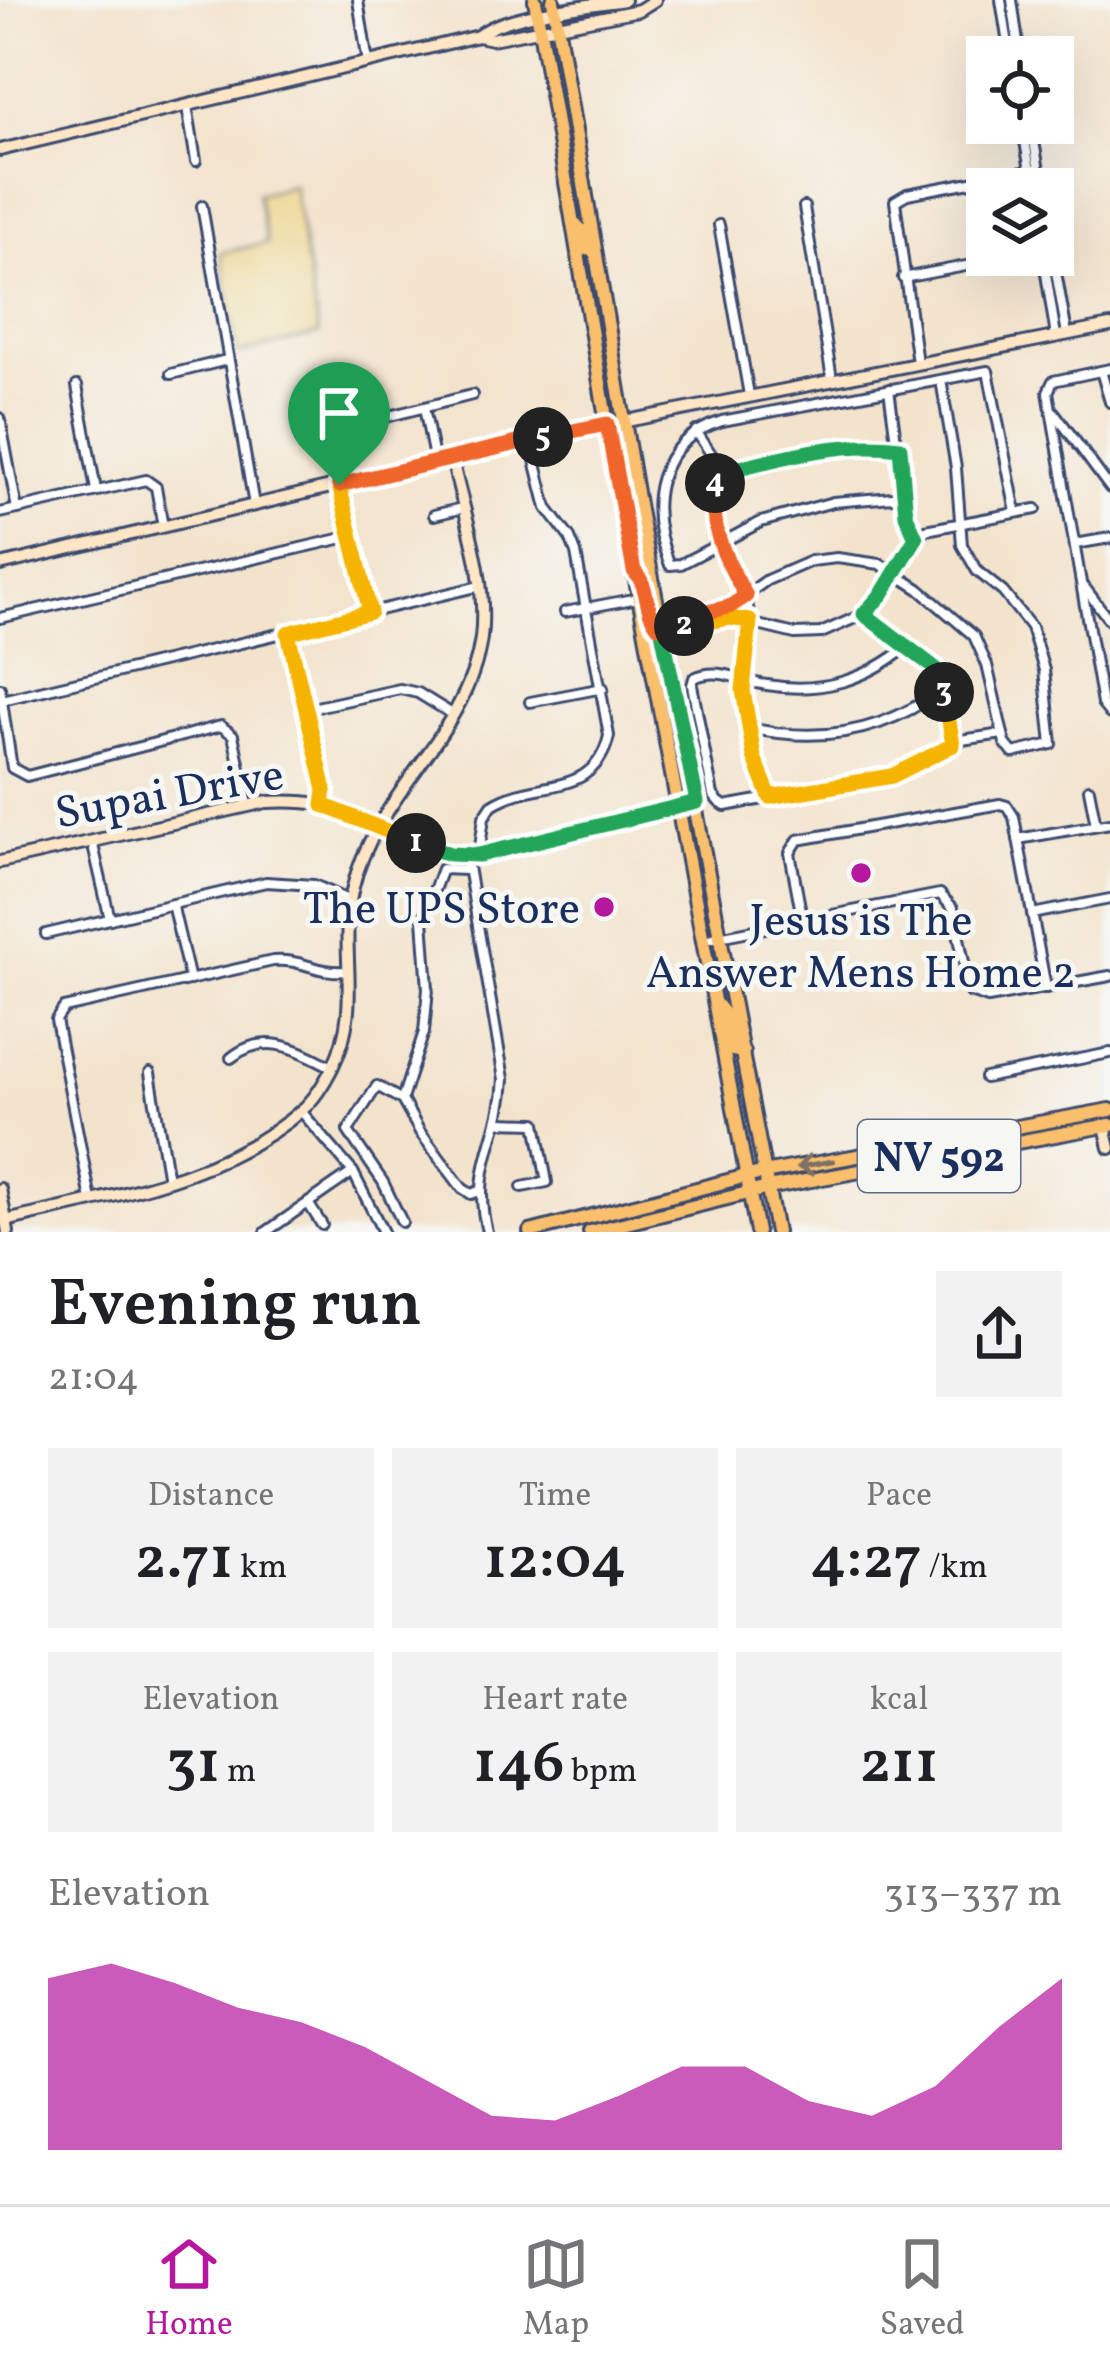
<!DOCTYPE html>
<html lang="en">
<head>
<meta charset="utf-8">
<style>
	body { margin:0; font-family:Vollkorn,serif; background:#f2f2f2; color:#202124; height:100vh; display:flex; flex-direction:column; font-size:45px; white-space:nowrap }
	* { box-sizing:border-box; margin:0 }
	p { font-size:39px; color:#757577 }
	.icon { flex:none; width:66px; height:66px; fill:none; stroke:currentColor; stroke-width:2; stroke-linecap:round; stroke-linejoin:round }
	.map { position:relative; height:1232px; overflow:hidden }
	.side { display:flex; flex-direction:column; background:#fff; flex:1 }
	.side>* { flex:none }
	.fabs { position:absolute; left:966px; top:36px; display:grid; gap:24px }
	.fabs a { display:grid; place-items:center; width:108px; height:108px; border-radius:0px; background:#fff; box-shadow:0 12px 48px #0002; font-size:60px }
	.pin { position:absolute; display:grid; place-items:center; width:102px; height:102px; color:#fff; margin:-123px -51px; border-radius:50% 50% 50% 0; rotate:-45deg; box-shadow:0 0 12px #0007 }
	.pin .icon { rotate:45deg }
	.km { position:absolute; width:60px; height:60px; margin:-30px; border-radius:50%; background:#222; color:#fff; font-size:33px; line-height:60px; text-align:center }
	.round { display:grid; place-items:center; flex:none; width:126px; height:126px; border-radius:0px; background:#f2f2f2 }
	.headline { display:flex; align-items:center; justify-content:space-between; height:204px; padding:0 48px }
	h1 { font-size:66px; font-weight:600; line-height:90px }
	.stats { display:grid; grid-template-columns:repeat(3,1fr); gap:18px; height:204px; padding:12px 48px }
	.stats div { display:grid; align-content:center; border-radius:0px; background:#f2f2f2; text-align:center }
	.stats b { font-size:60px; font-weight:600 }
	.stats small { font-size:33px; font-weight:400 }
	.stats p { font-size:33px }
	.chart { height:336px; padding:24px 48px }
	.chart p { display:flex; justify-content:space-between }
	.chart svg { width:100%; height:216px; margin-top:12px; fill:#b5179e; opacity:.7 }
	.menu { display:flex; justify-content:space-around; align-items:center; height:168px; border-top:3px solid #e0e0e0; background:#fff; font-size:33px; color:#757577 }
	.menu a { display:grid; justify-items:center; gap:6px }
	.menu .selected { color:#b5179e }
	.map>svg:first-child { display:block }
</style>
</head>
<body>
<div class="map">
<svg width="1110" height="1232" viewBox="0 0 1110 1232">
	<rect width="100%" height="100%" fill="#f6f6f2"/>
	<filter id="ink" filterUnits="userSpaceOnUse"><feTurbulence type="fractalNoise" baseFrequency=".00833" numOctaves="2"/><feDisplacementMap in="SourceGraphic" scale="24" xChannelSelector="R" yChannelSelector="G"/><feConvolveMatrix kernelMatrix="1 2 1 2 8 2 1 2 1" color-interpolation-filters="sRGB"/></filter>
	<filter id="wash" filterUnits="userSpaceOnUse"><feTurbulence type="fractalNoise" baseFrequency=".004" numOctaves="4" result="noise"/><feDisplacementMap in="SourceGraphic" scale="48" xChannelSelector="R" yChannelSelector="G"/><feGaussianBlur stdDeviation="2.7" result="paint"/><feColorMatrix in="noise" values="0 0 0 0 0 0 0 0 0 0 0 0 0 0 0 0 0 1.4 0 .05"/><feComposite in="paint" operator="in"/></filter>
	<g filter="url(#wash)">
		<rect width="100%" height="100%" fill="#f3e3cc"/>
		<polygon fill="#eeda9e" stroke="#84847e" stroke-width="3" points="293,185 319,334 237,354 221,253 267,243 257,194"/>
	</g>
	<g filter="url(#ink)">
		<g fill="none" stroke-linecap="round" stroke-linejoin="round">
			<g stroke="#3b4a6e" stroke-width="14">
				<g id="street">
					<polyline points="358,0 368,63"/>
					<polyline points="1001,0 1010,57"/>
					<polyline points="1012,0 1020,57"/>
					<polyline points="187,106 196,161"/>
					<polyline points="1022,123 1033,189"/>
					<polyline points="1031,123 1042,189"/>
					<polyline points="202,206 254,505"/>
					<polyline points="804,207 832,379"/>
					<polyline points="719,225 749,395"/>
					<polyline points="1043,255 1056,336"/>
					<polyline points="1053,255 1067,334"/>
					<polyline points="903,278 1023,255"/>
					<polyline points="917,363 895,201 907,194 1039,169"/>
					<polyline points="1110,369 1053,381 1048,392 1102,704 1110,714"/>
					<polyline points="1101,371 1110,402"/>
					<polyline points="171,374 227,360"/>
					<polyline points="77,386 96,490"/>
					<polyline points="889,389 906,515 916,538"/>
					<polyline points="424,408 435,463"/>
					<polyline points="1054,412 1110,488"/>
					<polyline points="0,418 17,509"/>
					<polyline points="374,420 472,395"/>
					<polyline points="696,431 723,472"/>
					<polyline points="339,485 370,612"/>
					<path d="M905,496L833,502L761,522L681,564L670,565C645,505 655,442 722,421L988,371L1016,512"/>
					<polyline points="0,513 146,480 156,487 163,527"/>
					<polyline points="434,515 463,508"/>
					<polyline points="1075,544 1110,538"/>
					<polyline points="1085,588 1110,621"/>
					<polyline points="565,612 638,598"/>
					<polyline points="864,614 936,669 953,745"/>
					<polyline points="0,618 352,536"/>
					<polyline points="661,626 667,621 729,607 767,580 811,561 837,558 880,564 919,589 974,636 987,665 1005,743 1013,753 1052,744 1044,670 1031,627 1003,592 977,571 962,545 956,468 941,380"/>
					<polyline points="661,626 667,630 729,618 795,634 821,633 864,614 882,594 910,542 926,530 1036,509"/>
					<polyline points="288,633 325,789 323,805"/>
					<path d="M908,646C866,680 822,694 767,685C741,682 720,666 694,678L692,685L713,795L719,802L725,806L892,776L961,740L1003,734"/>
					<polyline points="0,688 12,768 27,776 221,726 233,735 248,805"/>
					<polyline points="2,700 480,586"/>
					<polyline points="530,702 603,688"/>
					<polyline points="307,709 400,689 418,693 452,714"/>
					<path d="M750,728C821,744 885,733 943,688"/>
					<polyline points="1089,789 1096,825"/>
					<path d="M770,797C758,761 746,727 743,688C742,662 752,638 749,613C742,565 689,522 723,472C779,459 842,440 900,448"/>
					<polyline points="1018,839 1110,823"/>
					<polyline points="92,841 110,919"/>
					<path d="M479,854L484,817L492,805C536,777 594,800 609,736L576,553L570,538L547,508L530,440"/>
					<path d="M466,855L504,1079C501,1140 470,1165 487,1232"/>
					<polyline points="172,904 190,980"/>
					<polyline points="1032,914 1110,899"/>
					<polyline points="802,918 790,853 798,840 1000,804 1007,806 1014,817 1046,988"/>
					<polyline points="46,934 266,882 314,885 350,901"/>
					<polyline points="703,940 940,894 953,908 970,992 988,998 1110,976"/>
					<path d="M231,1058C266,1030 298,1050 332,1067"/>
					<polyline points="150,1073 168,1180"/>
					<polyline points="985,1078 1110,1053"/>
					<polyline points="402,1099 424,1032 428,989 423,919 442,869 465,870"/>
					<polyline points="301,1111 353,1172 383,1232"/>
					<polyline points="498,1122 536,1123 547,1182 522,1187"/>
					<path d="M91,1200L56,1020L64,1008L273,961C301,958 316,974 348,971"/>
					<polyline points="308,1203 322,1225"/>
					<polyline points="402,1222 383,1182 348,1131 377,1086 402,1100 420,1132 462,1188 471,1194 480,1191"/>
					<polyline points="266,1232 353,1172"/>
				</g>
			</g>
			<g stroke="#3b4a6e" stroke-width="16">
				<g id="secondary">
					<polyline points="478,36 492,39 639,10 655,0"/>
					<path d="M0,150L478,36C504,13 587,6 624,0"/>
					<polyline points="0,565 530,440 1110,326"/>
					<path d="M0,862L266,802C292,801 317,801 343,810C389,827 428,858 479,855L697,803"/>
					<polyline points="1105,1126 1110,1148"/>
					<polyline points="0,1189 8,1232"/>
					<path d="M6,1221C107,1196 220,1181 302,1110C315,1099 325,1082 333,1066C364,1003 337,950 353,887C375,794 468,735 481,638C488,579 465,517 452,459"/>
				</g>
			</g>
			<g stroke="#3b4a6e" stroke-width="18">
				<g id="primary">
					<polyline points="535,0 607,424 757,1232"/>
					<polyline points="553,0 639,510 776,1232"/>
					<polyline points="573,222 583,232 586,249 595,251"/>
					<polyline points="643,580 650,615 659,626"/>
					<polyline points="715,1003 727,1018 733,1050 743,1052"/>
					<polyline points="530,1232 747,1176 1110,1110"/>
					<polyline points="590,1232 768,1188 1110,1125"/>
				</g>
			</g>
			<use href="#street" stroke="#fff" stroke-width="8"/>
			<use href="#secondary" stroke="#fde5c5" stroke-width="10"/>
			<use href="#primary" stroke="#f9bf6d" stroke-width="12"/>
		</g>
		<defs><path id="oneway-shaft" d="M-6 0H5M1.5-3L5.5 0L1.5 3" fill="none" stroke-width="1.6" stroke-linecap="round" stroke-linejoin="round" transform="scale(3)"/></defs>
		<use stroke="#7f7065" href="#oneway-shaft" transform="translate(815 1164) rotate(170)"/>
	</g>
	<g fill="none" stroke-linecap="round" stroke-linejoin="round" filter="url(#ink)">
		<g stroke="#fff" stroke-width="24">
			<polyline id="split-1" points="339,485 370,612 288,633 325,790 323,805 416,843"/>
		</g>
		<g stroke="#fff" stroke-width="24">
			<polyline id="split-2" points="416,843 450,854 479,855 697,802 661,626 667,630 684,626"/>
		</g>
		<g stroke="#fff" stroke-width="24">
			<polyline id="split-3" points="684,626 729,618 750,621 743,690 754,757 770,797 892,776 953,745 944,692"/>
		</g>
		<g stroke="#fff" stroke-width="24">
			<path id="split-4" d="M715,483L723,472C779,458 842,440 900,448L906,515L916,538L882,594L864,614L936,669L944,692"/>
		</g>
		<g stroke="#fff" stroke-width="24">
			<path id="split-5" d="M543,437L607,424L634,571C650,587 644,610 658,626L667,621L729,607L746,596C725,559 708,527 715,483"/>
		</g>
		<g stroke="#fff" stroke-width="24">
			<polyline id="split-6" points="339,485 543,437"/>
		</g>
		<use href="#split-1" stroke="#f5b400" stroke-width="15"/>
		<use href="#split-2" stroke="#22a559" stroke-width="15"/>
		<use href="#split-3" stroke="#f5b400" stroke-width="15"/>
		<use href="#split-4" stroke="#22a559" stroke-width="15"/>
		<use href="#split-5" stroke="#f0652b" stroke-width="15"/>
		<use href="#split-6" stroke="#f0652b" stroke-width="15"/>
	</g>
	<g fill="#b5179e" stroke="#f6f6f2" stroke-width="4.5">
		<circle cx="861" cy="873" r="12"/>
		<circle cx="604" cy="907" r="12"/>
	</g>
	<g text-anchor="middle" stroke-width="10" stroke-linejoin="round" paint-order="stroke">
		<rect fill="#f6f6f2" stroke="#5d6b8a" stroke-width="3" x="858" y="1120" width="162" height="72" rx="9"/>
		<g font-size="42" font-weight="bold" fill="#1b2f5e">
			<text x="939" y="1171">NV 592</text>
		</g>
		<g font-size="45" fill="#1b2f5e" stroke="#f6f6f2">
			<text transform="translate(169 792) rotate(-10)" y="16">Supai Drive</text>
		</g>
		<g font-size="45" fill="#1b2f5e" stroke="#f6f6f2" text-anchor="end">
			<text x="580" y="923">The UPS Store</text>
			<text x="861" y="935" text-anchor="middle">Jesus is The<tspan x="861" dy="52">Answer Mens Home 2</tspan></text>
		</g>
	</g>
</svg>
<div class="fabs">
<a><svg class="icon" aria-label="locate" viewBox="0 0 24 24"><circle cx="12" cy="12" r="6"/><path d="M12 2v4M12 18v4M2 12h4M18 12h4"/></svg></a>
<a><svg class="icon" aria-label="layers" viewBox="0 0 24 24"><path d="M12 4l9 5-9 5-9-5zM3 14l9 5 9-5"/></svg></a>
</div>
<div class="pin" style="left:339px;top:485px;background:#1e9e55"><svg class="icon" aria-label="arrive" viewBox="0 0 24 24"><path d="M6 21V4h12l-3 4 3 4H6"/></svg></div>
<b class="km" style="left:416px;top:843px">1</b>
<b class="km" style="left:684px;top:626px">2</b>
<b class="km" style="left:944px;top:692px">3</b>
<b class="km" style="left:715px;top:483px">4</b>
<b class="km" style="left:543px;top:437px">5</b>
</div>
<section class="side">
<div class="headline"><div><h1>Evening run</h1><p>21:04</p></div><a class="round"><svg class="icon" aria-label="share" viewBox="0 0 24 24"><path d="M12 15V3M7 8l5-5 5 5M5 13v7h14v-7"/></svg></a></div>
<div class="stats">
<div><p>Distance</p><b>2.71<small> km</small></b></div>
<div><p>Time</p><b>12:04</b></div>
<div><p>Pace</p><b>4:27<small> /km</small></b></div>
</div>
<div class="stats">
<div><p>Elevation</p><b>31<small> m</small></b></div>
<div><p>Heart rate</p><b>146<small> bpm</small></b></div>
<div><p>kcal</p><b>211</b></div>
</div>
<div class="chart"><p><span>Elevation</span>313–337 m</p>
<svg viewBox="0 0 160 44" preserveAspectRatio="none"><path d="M0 44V9L10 6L20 10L30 15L40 18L50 23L60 30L70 37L80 38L90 33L100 27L110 27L120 34L130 37L140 31L150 19L160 9V44z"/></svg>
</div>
</section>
<nav class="menu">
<a class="selected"><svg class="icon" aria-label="home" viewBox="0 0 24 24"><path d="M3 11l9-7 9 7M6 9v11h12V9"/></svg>Home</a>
<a><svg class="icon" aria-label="map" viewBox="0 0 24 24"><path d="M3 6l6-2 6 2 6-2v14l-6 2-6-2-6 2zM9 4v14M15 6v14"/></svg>Map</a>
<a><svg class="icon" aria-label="saved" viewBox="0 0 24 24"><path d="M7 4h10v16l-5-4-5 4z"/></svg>Saved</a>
</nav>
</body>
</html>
